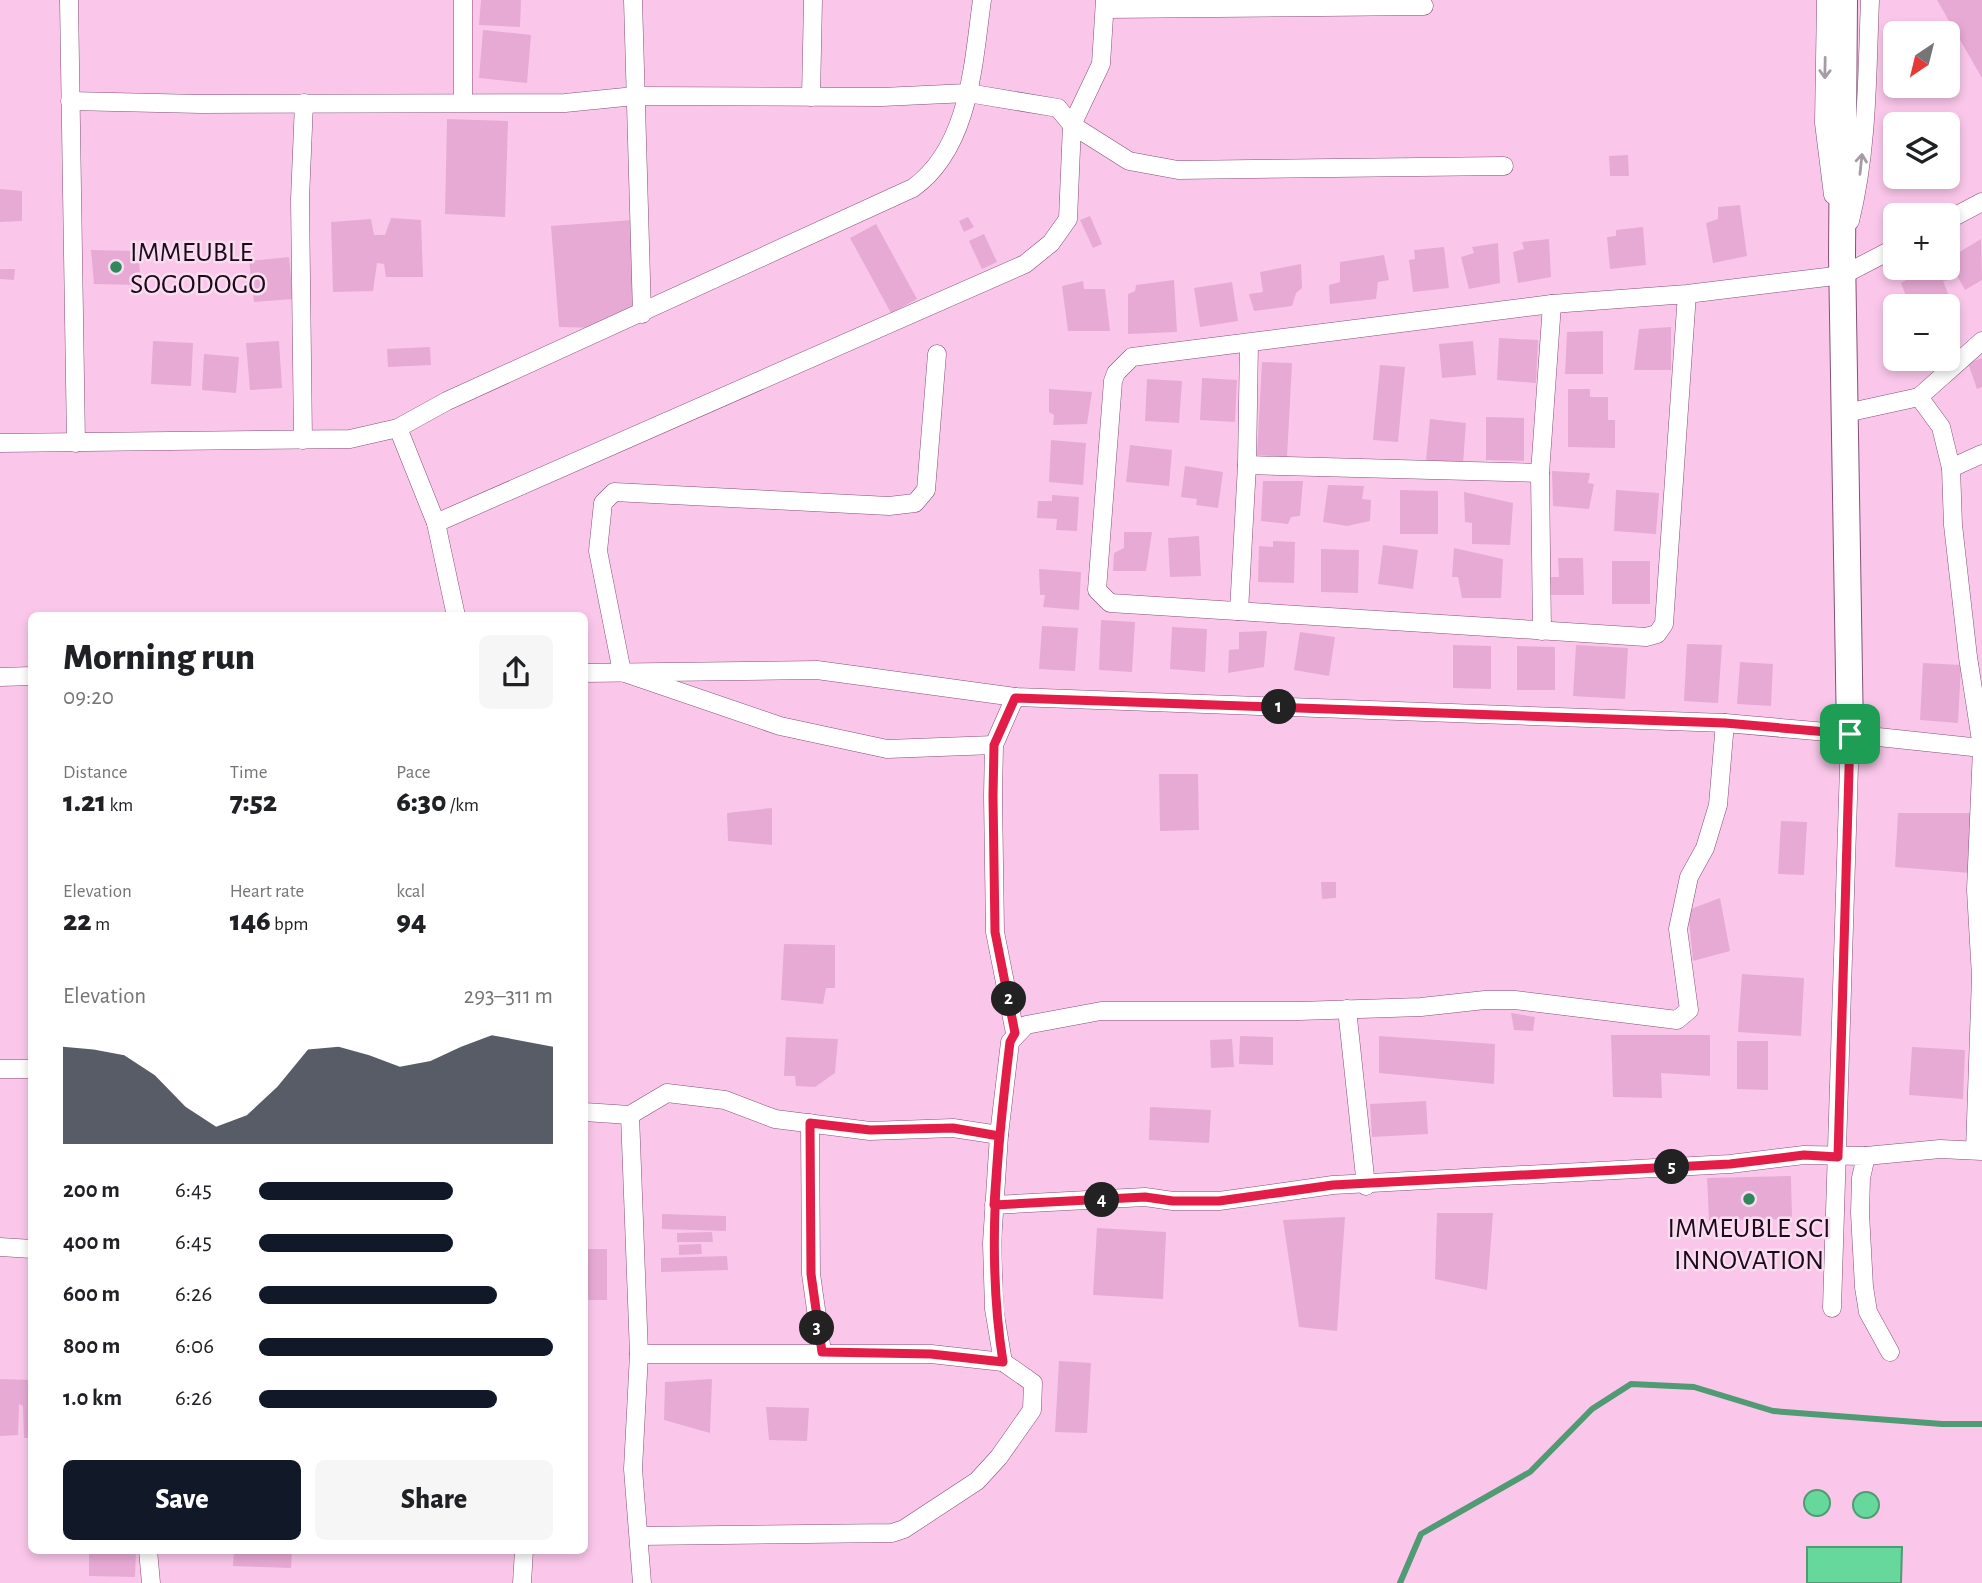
<!DOCTYPE html>
<html lang="en">
<head>
<meta charset="utf-8">
<style>
	body { margin:0; font-family:"Alegreya Sans",sans-serif; background:#f6f6f6; color:#202124; height:100vh; display:flex; flex-direction:column; font-size:26px; white-space:nowrap }
	* { box-sizing:border-box; margin:0 }
	p { font-size:23px; color:#757577 }
	.icon { flex:none; width:38px; height:38px; fill:none; stroke:currentColor; stroke-width:2; stroke-linecap:round; stroke-linejoin:round }
	.map { position:relative; flex:1; overflow:hidden }
	.drawer { position:absolute; left:28px; top:612px; width:560px; height:942px; display:flex; flex-direction:column; background:#fff; border-radius:10px; box-shadow:0 4px 10px #0003 }
	.drawer>* { flex:none }
	.needle { width:46px; rotate:215deg }
	.tools { position:absolute; left:1883px; top:21px; display:grid; gap:14px }
	.tools a { display:grid; place-items:center; width:77px; height:77px; border-radius:10px; background:#fff; box-shadow:0 4px 10px #0003; font-size:35px }
	.pin { position:absolute; display:grid; place-items:center; width:60px; height:60px; color:#fff; margin:-30px; border-radius:14px; box-shadow:0 4px 10px #0006 }
	.km { position:absolute; width:35px; height:35px; margin:-18px; border-radius:50%; background:#222; color:#fff; font-size:19px; line-height:35px; text-align:center }
	.round { display:grid; place-items:center; flex:none; width:74px; height:74px; border-radius:10px; background:#f6f6f6 }
	.overview { display:flex; align-items:center; justify-content:space-between; height:119px; padding:0 35px }
	h1 { font-size:38px; font-weight:800; line-height:52px }
	.figures { display:grid; grid-template-columns:repeat(3,1fr); gap:10px; height:119px; padding:7px 35px }
	.figures div { display:grid; align-content:center }
	.figures b { font-size:30px; font-weight:800 }
	.figures small { font-size:19px; font-weight:400 }
	.figures p { font-size:19px }
	.chart { height:196px; padding:14px 35px }
	.chart p { display:flex; justify-content:space-between }
	.chart svg { width:100%; height:126px; margin-top:7px; fill:#111827; opacity:.7 }
	.primary-button { display:flex; gap:14px; margin-top:auto; padding:14px 35px }
	.primary-button a { flex:1; height:80px; border-radius:10px; background:#111827; color:#fff; font-size:28px; font-weight:800; line-height:80px; text-align:center }
	.primary-button a+a { background:#f6f6f6; color:#202124 }
	ul { padding:0 35px; list-style:none; font-size:23px }
	li { display:grid; grid-template-columns:112px 84px 1fr; align-items:center; height:52px }
	li i { height:18px; border-radius:9px; background:#111827 }
	.map>svg:first-child { display:block }
</style>
</head>
<body>
<div class="map">
<svg width="1982" height="1583" viewBox="0 0 1982 1583">
	<rect width="100%" height="100%" fill="#fac7ea"/>
	<g fill="#66d89b" stroke="#509a74" stroke-width="2">
		<circle cx="1817" cy="1503" r="13"/>
		<circle cx="1866" cy="1505" r="13"/>
		<polygon points="1807,1547 1902,1547 1901,1583 1807,1583"/>
	</g>
	<g fill="none" stroke-linecap="round" stroke-linejoin="round">
		<polyline stroke="#509a74" stroke-width="6" points="1400,1583 1421,1534 1530,1472 1592,1409 1631,1384 1694,1387 1773,1411 1942,1424 1982,1424"/>
	</g>
	<g fill="#e7aad5">
		<polygon points="481,0 521,0 520,27 479,25"/>
		<polygon points="1937,0 1982,0 1982,78"/>
		<polygon points="483,30 531,35 527,83 479,78"/>
		<polygon points="447,119 508,121 505,217 445,214"/>
		<polygon points="1628,155 1629,176 1610,176 1609,156"/>
		<polygon points="0,189 22,191 22,221 0,222"/>
		<polygon points="1740,205 1747,256 1713,263 1706,223 1718,219 1718,207"/>
		<polygon points="1090,216 1102,244 1093,248 1080,220"/>
		<polygon points="968,217 974,227 964,232 959,221"/>
		<polygon points="391,218 421,220 423,277 386,277 384,264 377,263 373,291 333,292 331,222 371,219 374,235 385,235"/>
		<polygon points="633,220 638,308 600,328 559,327 551,226"/>
		<polygon points="876,224 917,299 891,313 850,238"/>
		<polygon points="1643,227 1646,265 1610,269 1607,237 1616,236 1616,230"/>
		<polygon points="984,234 997,262 982,269 969,241"/>
		<polygon points="1549,239 1551,277 1518,283 1513,252 1524,249 1522,242"/>
		<polygon points="1981,239 1982,280 1965,290 1948,259"/>
		<polygon points="1498,243 1500,283 1469,289 1461,257 1474,253 1472,247"/>
		<polygon points="1444,247 1449,288 1413,292 1409,260 1415,259 1414,250"/>
		<polygon points="91,250 138,251 141,285 94,284"/>
		<polygon points="1384,255 1389,280 1378,282 1376,299 1330,304 1329,285 1340,282 1340,262"/>
		<polygon points="289,257 293,299 254,302 249,261"/>
		<polygon points="1301,264 1302,288 1296,293 1292,306 1254,311 1249,294 1263,292 1260,272"/>
		<polygon points="1928,268 1941,268 1948,280 1943,281 1951,301 1939,306 1910,306 1901,283"/>
		<polygon points="0,269 15,269 14,280 0,279"/>
		<polygon points="1174,280 1177,332 1128,334 1128,294 1135,291 1136,285"/>
		<polygon points="1083,281 1084,289 1105,289 1110,331 1068,331 1062,286"/>
		<polygon points="1232,282 1238,321 1200,327 1194,288"/>
		<polygon points="1671,327 1671,370 1634,370 1639,329"/>
		<polygon points="1603,331 1603,374 1565,374 1567,332"/>
		<polygon points="1499,338 1538,340 1536,383 1497,380"/>
		<polygon points="153,341 193,343 191,386 151,384"/>
		<polygon points="279,341 282,388 250,390 246,343"/>
		<polygon points="1473,341 1476,375 1442,378 1439,344"/>
		<polygon points="430,347 431,365 388,367 387,349"/>
		<polygon points="204,354 239,357 236,393 202,390"/>
		<polygon points="1982,358 1982,387 1977,389 1968,363"/>
		<polygon points="1262,362 1292,363 1287,457 1257,455"/>
		<polygon points="1380,365 1405,367 1398,442 1373,440"/>
		<polygon points="1202,378 1237,380 1235,422 1200,420"/>
		<polygon points="1147,379 1182,381 1179,423 1145,421"/>
		<polygon points="1049,389 1092,392 1087,424 1053,425 1054,415 1049,412"/>
		<polygon points="1568,389 1590,389 1590,397 1608,397 1608,420 1615,420 1615,448 1568,447"/>
		<polygon points="1486,417 1524,418 1524,461 1486,460"/>
		<polygon points="1430,419 1466,423 1463,464 1426,460"/>
		<polygon points="1051,440 1086,443 1083,485 1049,482"/>
		<polygon points="1130,445 1172,450 1169,486 1126,482"/>
		<polygon points="1185,466 1223,472 1218,508 1196,505 1197,499 1181,497"/>
		<polygon points="1552,471 1590,473 1588,483 1594,484 1589,509 1553,506"/>
		<polygon points="1263,481 1303,481 1300,516 1291,517 1288,524 1261,521"/>
		<polygon points="1328,485 1364,486 1362,499 1371,500 1370,521 1347,526 1323,522"/>
		<polygon points="1400,490 1438,491 1438,534 1400,534"/>
		<polygon points="1616,490 1659,493 1656,534 1614,531"/>
		<polygon points="1464,492 1513,503 1510,545 1472,544 1472,523 1465,522"/>
		<polygon points="1052,495 1079,497 1077,531 1056,530 1057,519 1037,518 1038,501 1052,501"/>
		<polygon points="1124,532 1152,532 1146,571 1113,571 1114,553 1124,548"/>
		<polygon points="1199,536 1201,576 1170,577 1168,538"/>
		<polygon points="1273,541 1295,542 1294,583 1258,582 1259,546 1273,547"/>
		<polygon points="1383,545 1418,550 1413,589 1378,584"/>
		<polygon points="1454,548 1503,559 1501,598 1462,598 1458,577 1452,577"/>
		<polygon points="1321,549 1359,550 1358,593 1321,592"/>
		<polygon points="1558,558 1583,558 1584,595 1547,595 1547,577 1559,577"/>
		<rect x="1612" y="561" width="38" height="43"/>
		<polygon points="1039,569 1081,572 1079,610 1043,607 1045,595 1040,595"/>
		<polygon points="1101,620 1135,622 1132,672 1099,670"/>
		<polygon points="1042,626 1078,628 1075,671 1039,669"/>
		<polygon points="1172,627 1207,629 1205,672 1170,669"/>
		<polygon points="1267,631 1264,667 1228,673 1229,650 1239,649 1239,632"/>
		<polygon points="1300,632 1335,637 1329,676 1294,670"/>
		<polygon points="1687,644 1722,645 1718,703 1684,701"/>
		<polygon points="1453,645 1491,646 1491,689 1453,688"/>
		<polygon points="1576,645 1628,648 1625,699 1573,696"/>
		<polygon points="1517,646 1555,647 1555,690 1517,690"/>
		<polygon points="1740,662 1773,664 1771,706 1737,704"/>
		<polygon points="1923,663 1961,665 1958,723 1920,720"/>
		<polygon points="1159,774 1198,774 1199,830 1160,831"/>
		<polygon points="772,808 772,845 728,841 727,813"/>
		<polygon points="1898,813 1970,813 1970,873 1895,867"/>
		<polygon points="1781,821 1807,822 1804,875 1778,874"/>
		<polygon points="1321,882 1336,882 1336,898 1322,899"/>
		<polygon points="1720,898 1730,951 1693,961 1688,910"/>
		<polygon points="784,944 835,945 835,988 826,988 823,1004 781,1000"/>
		<polygon points="1742,974 1804,978 1801,1036 1738,1032"/>
		<polygon points="1511,1013 1535,1017 1533,1031 1514,1030"/>
		<polygon points="1611,1035 1710,1035 1710,1076 1661,1073 1662,1098 1613,1097"/>
		<polygon points="1240,1036 1273,1037 1273,1065 1239,1064"/>
		<polygon points="1379,1036 1495,1044 1494,1084 1379,1073"/>
		<polygon points="786,1037 838,1039 835,1073 815,1087 796,1086 795,1076 784,1076"/>
		<polygon points="1232,1039 1234,1067 1211,1068 1210,1040"/>
		<polygon points="1737,1041 1768,1041 1768,1090 1737,1089"/>
		<polygon points="1912,1047 1965,1050 1963,1099 1909,1095"/>
		<polygon points="1426,1101 1428,1134 1372,1137 1370,1104"/>
		<polygon points="1150,1107 1211,1110 1209,1143 1149,1140"/>
		<polygon points="1791,1176 1792,1219 1709,1220 1707,1178"/>
		<polygon points="1437,1213 1493,1213 1487,1290 1435,1279"/>
		<polygon points="662,1214 726,1216 726,1231 662,1229"/>
		<polygon points="1345,1217 1337,1331 1299,1327 1283,1220"/>
		<polygon points="1097,1228 1166,1232 1163,1299 1093,1295"/>
		<polygon points="712,1232 713,1242 677,1242 677,1233"/>
		<polygon points="701,1244 702,1254 679,1255 679,1245"/>
		<rect x="584" y="1249" width="23" height="51"/>
		<polygon points="727,1256 728,1270 661,1272 661,1258"/>
		<polygon points="1059,1361 1091,1363 1087,1433 1055,1432"/>
		<polygon points="0,1379 32,1380 32,1438 24,1438 23,1406 19,1404 18,1435 0,1436"/>
		<polygon points="712,1379 710,1433 664,1420 665,1382"/>
		<polygon points="766,1407 809,1408 807,1441 769,1440"/>
		<polygon points="89,1550 136,1550 135,1577 89,1576"/>
		<polygon points="234,1550 292,1550 291,1568 233,1566"/>
	</g>
	<g fill="none" stroke-linecap="round" stroke-linejoin="round">
		<g stroke="#864f77" stroke-width="19">
			<g id="street">
				<polyline points="69,0 76,443"/>
				<polyline points="633,0 642,314"/>
				<polyline points="1826,0 1824,123 1833,195"/>
				<polyline points="1105,9 1424,6"/>
				<polyline points="811,97 813,0"/>
				<polyline points="70,101 201,104 565,103 635,96 882,97 968,93 1058,108 1072,125 1101,64 1105,0"/>
				<polyline points="463,102 463,0"/>
				<polyline points="1948,220 1982,202"/>
				<path d="M1850,221C1868,148 1867,74 1870,0"/>
				<polyline points="1687,294 1664,624 1657,634 1646,637 1110,603 1097,590 1113,381 1116,373 1132,357 1552,304 1687,294 1843,275 1895,248"/>
				<polyline points="1982,341 1919,397 1941,427 1951,468 1953,525 1968,657 1982,747"/>
				<polyline points="937,354 926,490 915,503 889,506 614,492 603,503 598,551 622,672 780,726 887,749 994,745"/>
				<polyline points="1846,413 1919,397"/>
				<polyline points="398,428 436,523 456,616"/>
				<polyline points="303,440 300,199 304,103"/>
				<path d="M0,443L350,439L398,428L447,401L913,188C970,147 973,64 982,0"/>
				<polyline points="1247,465 1540,473"/>
				<polyline points="1951,468 1982,454"/>
				<polyline points="436,523 1025,264 1051,243 1068,219 1072,125 1129,161 1178,170 1504,166"/>
				<polyline points="1239,611 1247,465 1249,343"/>
				<polyline points="1542,631 1540,473 1552,304"/>
				<polyline points="584,673 817,670 1015,697 1725,723 1850,734"/>
				<polyline points="0,677 32,676"/>
				<polyline points="1015,697 994,745 993,796 995,932 1015,1033"/>
				<polyline points="1347,1009 1366,1186"/>
				<polyline points="0,1069 32,1069"/>
				<polyline points="584,1112 630,1115 639,1354 633,1469 642,1583"/>
				<polyline points="630,1115 667,1093 725,1100 775,1119 870,1131 953,1128 999,1135"/>
				<polyline points="810,1123 811,1274 822,1352"/>
				<polyline points="1975,1150 1981,977 1976,890 1982,749"/>
				<polyline points="1866,1156 1940,1149 1982,1151"/>
				<polyline points="994,1205 1145,1197 1173,1201 1219,1201 1333,1185 1730,1164 1804,1155 1866,1156 1861,1178 1860,1213 1864,1287 1868,1312 1890,1352"/>
				<polyline points="0,1247 32,1249"/>
				<polyline points="1832,1308 1850,734 1982,748"/>
				<polyline points="639,1354 931,1354 1003,1362"/>
				<polyline points="639,1536 892,1533 904,1529 977,1481 999,1457 1032,1410 1033,1383 1003,1362 994,1309 992,1243 999,1135 1010,1042 1026,1025 1101,1011 1299,1011 1421,1007 1485,1000 1515,1000 1677,1020 1689,1010 1678,929 1689,877 1705,848 1718,805 1725,723"/>
				<polyline points="148,1550 151,1583"/>
				<polyline points="522,1583 524,1550"/>
			</g>
		</g>
		<g stroke="#864f77" stroke-width="28">
			<polyline id="secondary" points="1844,0 1842,255 1850,734"/>
		</g>
		<use href="#street" stroke="#fff" stroke-width="18"/>
		<use href="#secondary" stroke="#fff" stroke-width="26"/>
	</g>
	<defs><path id="oneway-shaft" d="M-6 0H5M1.5-3L5.5 0L1.5 3" fill="none" stroke-width="1.6" stroke-linecap="round" stroke-linejoin="round" transform="scale(1.75)"/></defs>
	<g stroke="#a59ca3">
		<use href="#oneway-shaft" transform="translate(1825 68) rotate(91)"/>
		<use href="#oneway-shaft" transform="translate(1861 164) rotate(-84)"/>
	</g>
	<g fill="none" stroke-linecap="round" stroke-linejoin="round">
		<g stroke="#fff" stroke-width="14">
			<path id="route" d="M1850,734L1725,723L1015,698L994,745L993,796L995,932L1015,1033L1010,1042C997,1149 986,1254 1003,1362L931,1354L822,1352L811,1274L810,1123L870,1130L953,1128L999,1136L994,1205L1145,1197L1173,1201H1219L1333,1185L1730,1164L1804,1155L1838,1157L1850,734"/>
		</g>
		<use href="#route" stroke="#e11d48" stroke-width="9"/>
	</g>
	<g fill="#31875b" stroke="#f7ddef" stroke-width="2.5">
		<circle cx="116" cy="267" r="7"/>
		<circle cx="1749" cy="1199" r="7"/>
	</g>
	<g text-anchor="middle" stroke-width="5" stroke-linejoin="round" paint-order="stroke">
		<g font-size="28" fill="#1e0819" stroke="#f7ddef" text-anchor="start">
			<text x="130" y="261">IMMEUBLE<tspan x="130" dy="32">SOGODOGO</tspan></text>
			<text x="1749" y="1237" text-anchor="middle">IMMEUBLE SCI<tspan x="1749" dy="32">INNOVATION</tspan></text>
		</g>
	</g>
</svg>
<div class="tools">
<a><svg class="needle" viewBox="-14 -14 28 28"><path d="M0-13l5 13h-10z" fill="#e53935"/><path d="M0 13l5-13h-10z" fill="#757577"/></svg></a>
<a><svg class="icon" aria-label="layers" viewBox="0 0 24 24"><path d="M12 4l9 5-9 5-9-5zM3 14l9 5 9-5"/></svg></a>
<a>+</a>
<a>−</a>
</div>
<div class="pin" style="left:1850px;top:734px;background:#1e9e55"><svg class="icon" aria-label="arrive" viewBox="0 0 24 24"><path d="M6 21V4h12l-3 4 3 4H6"/></svg></div>
<b class="km" style="left:1279px;top:707px">1</b>
<b class="km" style="left:1009px;top:999px">2</b>
<b class="km" style="left:817px;top:1328px">3</b>
<b class="km" style="left:1102px;top:1200px">4</b>
<b class="km" style="left:1672px;top:1167px">5</b>
<section class="drawer">
<div class="overview"><div><h1>Morning run</h1><p>09:20</p></div><a class="round"><svg class="icon" aria-label="share" viewBox="0 0 24 24"><path d="M12 15V3M7 8l5-5 5 5M5 13v7h14v-7"/></svg></a></div>
<div class="figures">
<div><p>Distance</p><b>1.21<small> km</small></b></div>
<div><p>Time</p><b>7:52</b></div>
<div><p>Pace</p><b>6:30<small> /km</small></b></div>
</div>
<div class="figures">
<div><p>Elevation</p><b>22<small> m</small></b></div>
<div><p>Heart rate</p><b>146<small> bpm</small></b></div>
<div><p>kcal</p><b>94</b></div>
</div>
<div class="chart"><p><span>Elevation</span>293–311 m</p>
<svg viewBox="0 0 160 44" preserveAspectRatio="none"><path d="M0 44V10L10 11L20 13L30 20L40 31L50 38L60 34L70 24L80 11L90 10L100 13L110 17L120 15L130 10L140 6L150 8L160 10V44z"/></svg>
</div>
<ul>
<li><b>200 m</b>6:45<i style="width:66%"></i></li>
<li><b>400 m</b>6:45<i style="width:66%"></i></li>
<li><b>600 m</b>6:26<i style="width:81%"></i></li>
<li><b>800 m</b>6:06<i style="width:100%"></i></li>
<li><b>1.0 km</b>6:26<i style="width:81%"></i></li>
</ul>
<div class="primary-button"><a>Save</a><a>Share</a></div>
</section>
</div>
</body>
</html>
